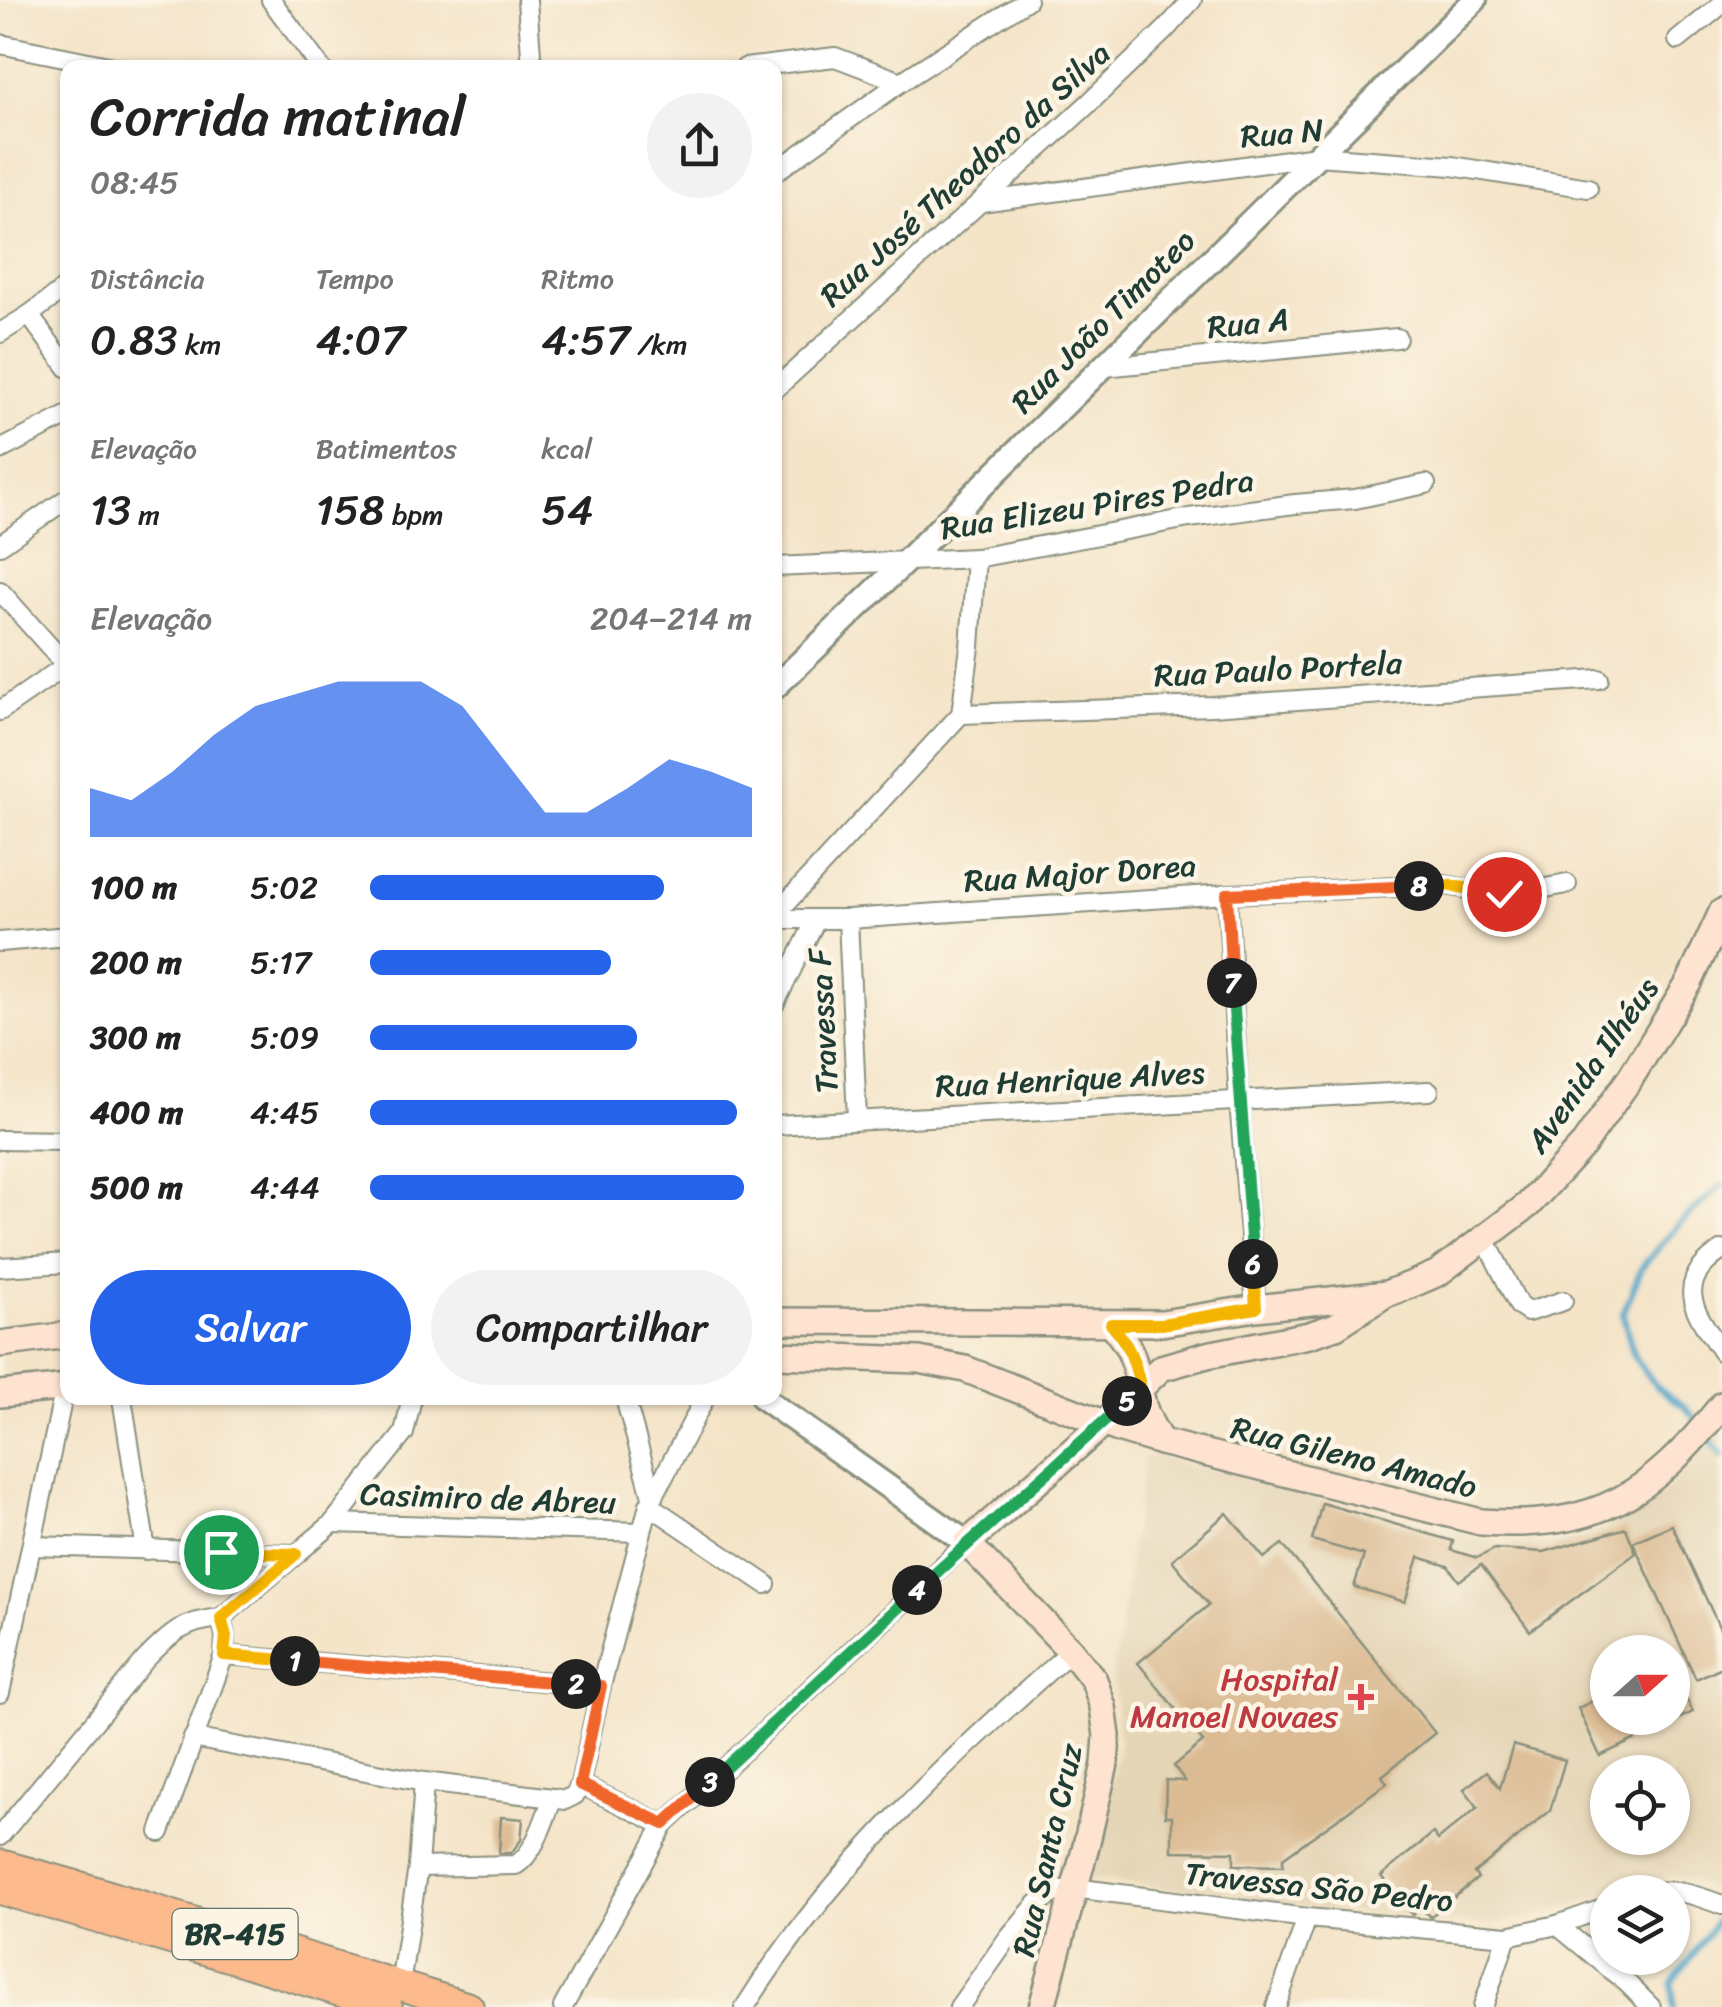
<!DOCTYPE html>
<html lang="pt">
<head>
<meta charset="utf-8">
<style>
	body { margin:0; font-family:Sriracha,sans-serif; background:#f2f2f2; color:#222; height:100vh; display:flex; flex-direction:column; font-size:38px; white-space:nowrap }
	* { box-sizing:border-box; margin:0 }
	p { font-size:32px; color:#767676 }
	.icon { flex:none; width:55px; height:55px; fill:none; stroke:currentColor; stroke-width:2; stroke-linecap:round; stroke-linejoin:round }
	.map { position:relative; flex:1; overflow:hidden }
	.details { position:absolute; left:60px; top:60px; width:722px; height:1345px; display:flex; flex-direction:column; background:#fff; border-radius:20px; box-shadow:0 2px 8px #0004 }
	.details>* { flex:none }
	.needle { width:65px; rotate:69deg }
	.buttons { position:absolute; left:1590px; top:1635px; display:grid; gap:20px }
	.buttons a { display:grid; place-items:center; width:100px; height:100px; border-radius:50%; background:#fff; box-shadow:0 2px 8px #0004; font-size:50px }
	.pin { position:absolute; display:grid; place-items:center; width:85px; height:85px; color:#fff; margin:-42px; border:5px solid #fff; border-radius:50%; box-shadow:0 2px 10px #0007 }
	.km { position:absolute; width:50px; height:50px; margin:-25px; border-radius:50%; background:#222; color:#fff; font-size:28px; line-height:50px; text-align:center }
	.round { display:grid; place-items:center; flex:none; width:105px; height:105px; border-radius:52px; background:#f2f2f2 }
	.head { display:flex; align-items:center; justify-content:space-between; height:170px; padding:0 30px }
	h1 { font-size:55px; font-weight:600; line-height:75px }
	.stats { display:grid; grid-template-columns:repeat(3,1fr); gap:15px; height:170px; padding:10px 30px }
	.stats div { display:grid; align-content:center }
	.stats b { font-size:42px; font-weight:600 }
	.stats small { font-size:28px; font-weight:400 }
	.stats p { font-size:28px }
	.chart { height:280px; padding:20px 30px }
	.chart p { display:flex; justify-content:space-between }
	.chart svg { width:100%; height:180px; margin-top:10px; fill:#2563eb; opacity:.7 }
	.primary-button { display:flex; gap:20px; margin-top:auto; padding:20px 30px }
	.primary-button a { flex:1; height:115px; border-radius:60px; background:#2563eb; color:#fff; font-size:40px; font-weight:600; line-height:115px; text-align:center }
	.primary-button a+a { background:#f2f2f2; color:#222 }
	ul { padding:0 30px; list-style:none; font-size:32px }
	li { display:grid; grid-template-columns:160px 120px 1fr; align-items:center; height:75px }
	li i { height:25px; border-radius:12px; background:#2563eb }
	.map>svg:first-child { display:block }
</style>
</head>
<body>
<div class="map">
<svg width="1722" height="2007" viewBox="0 0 1722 2007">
	<rect width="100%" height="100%" fill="#fcf5e5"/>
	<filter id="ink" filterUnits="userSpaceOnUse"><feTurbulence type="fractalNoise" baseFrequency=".01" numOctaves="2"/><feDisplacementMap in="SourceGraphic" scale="20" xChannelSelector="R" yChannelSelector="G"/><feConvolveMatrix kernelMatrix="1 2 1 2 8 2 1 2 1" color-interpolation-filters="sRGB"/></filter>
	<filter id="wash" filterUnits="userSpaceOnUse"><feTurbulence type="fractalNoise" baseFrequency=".0048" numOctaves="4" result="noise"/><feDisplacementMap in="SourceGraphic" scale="40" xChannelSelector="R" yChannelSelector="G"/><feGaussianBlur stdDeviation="2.25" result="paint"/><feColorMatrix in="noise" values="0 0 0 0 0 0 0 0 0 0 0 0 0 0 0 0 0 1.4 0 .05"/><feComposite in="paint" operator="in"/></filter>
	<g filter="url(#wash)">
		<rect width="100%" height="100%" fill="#f4e4c8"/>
		<path fill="#e5d6b7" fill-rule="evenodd" d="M1722,1431V1892L1704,1884L1674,1876L1640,1881L1555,1911L1517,1920L1480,1924L1322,1909L1090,1878L1120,1742L1113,1677L1144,1458L1157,1456L1185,1465L1224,1471L1309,1497L1503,1544L1549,1545L1602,1531L1643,1508L1667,1490L1716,1434ZM1608,1652H1672V1718H1608ZM1608,1772H1672V1838H1608Z"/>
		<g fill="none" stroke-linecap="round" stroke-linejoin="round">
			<g stroke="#4ca4c9" stroke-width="6">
				<polyline points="1697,1422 1685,1407 1657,1387 1634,1357 1623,1314 1642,1267 1679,1224 1722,1185"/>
				<polyline points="1704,1432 1722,1455"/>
				<polyline points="1674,2007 1672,1984 1722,1913"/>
			</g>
		</g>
		<g id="blocks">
			<g fill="#dbbb93">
				<polygon points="1322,1503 1453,1541 1451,1550 1477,1558 1495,1549 1544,1552 1626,1528 1636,1553 1530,1631 1481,1565 1459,1581 1448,1566 1419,1557 1405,1602 1354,1587 1364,1555 1312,1540"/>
				<polygon points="1227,1513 1264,1558 1282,1544 1435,1733 1382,1776 1387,1783 1283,1858 1283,1866 1234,1865 1234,1852 1172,1851 1172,1816 1165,1816 1166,1780 1185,1781 1174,1766 1203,1742 1138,1663 1209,1605 1172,1560"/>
				<polygon points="1672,1525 1722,1633 1722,1667 1696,1679 1633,1542"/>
				<polygon points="1672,1670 1693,1712 1600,1756 1578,1708 1601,1697 1608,1710 1608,1718 1672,1718"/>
				<polygon points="1513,1745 1565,1760 1550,1811 1474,1873 1478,1878 1430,1917 1421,1908 1412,1915 1381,1876 1433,1833 1438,1840 1478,1807 1464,1789 1487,1771 1500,1788"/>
				<polygon points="501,1817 523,1819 521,1840 511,1853 499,1853"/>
			</g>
		</g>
	</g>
	<g filter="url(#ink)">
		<use href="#blocks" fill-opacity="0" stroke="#8a907e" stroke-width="2.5"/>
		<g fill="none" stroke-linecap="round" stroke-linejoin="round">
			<g stroke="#8a907e" stroke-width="22">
				<g id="minor">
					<polyline points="271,0 321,68"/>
					<polyline points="527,0 532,68"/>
					<polyline points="1678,40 1722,4"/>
					<polyline points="0,44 118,68"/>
					<polyline points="745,68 835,57 901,82"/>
					<polyline points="775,172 901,82 1027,0"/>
					<polyline points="981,202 1317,156 1452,166 1588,188"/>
					<polyline points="29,315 68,368"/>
					<polyline points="0,333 29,315 68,286"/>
					<polyline points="1104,367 1397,338"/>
					<polyline points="775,389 1087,105 1165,30 1192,0"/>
					<polyline points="0,450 68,415"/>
					<polyline points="0,545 68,498"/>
					<polyline points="775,567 976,558 1189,518 1295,504 1355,499 1426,484"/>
					<polyline points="0,591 66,665"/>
					<polyline points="0,711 68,664"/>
					<polyline points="961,714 1212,706 1599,679"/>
					<polyline points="1227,894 1239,1100 1256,1308"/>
					<polyline points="775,915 961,714 970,647 976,558"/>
					<polyline points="775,919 848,919 1227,894 1445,885 1491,893 1519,893 1567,884"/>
					<polyline points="848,919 857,1119"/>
					<polyline points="0,942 68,936"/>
					<polyline points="775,1003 816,920"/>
					<polyline points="775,1125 1429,1091"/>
					<polyline points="0,1140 68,1141"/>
					<polyline points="1485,1239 1519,1306 1528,1312 1563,1301"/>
					<path d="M1722,1250C1671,1284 1695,1312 1722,1352"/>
					<polyline points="0,1267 68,1263"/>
					<polyline points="122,1398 146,1550"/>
					<polyline points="625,1398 652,1496"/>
					<polyline points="649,1505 766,1584"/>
					<polyline points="333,1523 641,1532"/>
					<polyline points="33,1546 296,1554"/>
					<polyline points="221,1618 333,1523 404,1433 412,1398"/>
					<polyline points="224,1655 601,1686"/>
					<polyline points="0,1693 65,1387"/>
					<polyline points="193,1738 424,1782 553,1798"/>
					<polyline points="580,1784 664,1825"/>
					<polyline points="160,1832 224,1655 225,1636 221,1618"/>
					<path d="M0,1836L145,1660C170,1634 184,1621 221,1618"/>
					<path d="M418,1867L516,1865C536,1852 544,1819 553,1798L565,1800L575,1795L580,1784L601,1686L649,1505L705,1398"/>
					<path d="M1654,1892C1680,1889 1698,1896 1722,1905"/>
					<polyline points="1557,1925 1626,1982 1651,2007"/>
					<polyline points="400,1985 418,1867 424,1782"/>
					<polyline points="563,2007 664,1825 967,1543"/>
					<path d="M745,2007C830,1870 951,1757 1071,1651"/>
					<polyline points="959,2007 1008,1938 1037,1904 1057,1891 1074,1888 1307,1918 1507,1936 1557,1925 1608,1907"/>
					<polyline points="1276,2007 1307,1918"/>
					<polyline points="1483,2007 1507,1936"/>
				</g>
			</g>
			<g stroke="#8a907e" stroke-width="28">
				<g id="tertiary">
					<polyline points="775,687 906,561 1475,0"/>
					<polyline points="763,1398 967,1543"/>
				</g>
			</g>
			<g stroke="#8a907e" stroke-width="30">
				<g id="secondary">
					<polyline points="775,1321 1162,1323 1256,1308 1386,1294 1415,1283 1438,1273 1528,1205 1584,1144 1631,1077 1689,983 1722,912"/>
					<path d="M1111,1324C1139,1355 1134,1369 1143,1405C1147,1419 1154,1431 1161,1442"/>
					<polyline points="0,1344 68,1335"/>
					<path d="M775,1355L919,1360L965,1369L1121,1430L1161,1442L1481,1522C1599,1530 1650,1495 1722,1405"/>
					<polyline points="0,1394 68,1387"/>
					<polyline points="1042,2007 1085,1850 1105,1764 1107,1736 1103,1707 1094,1680 1071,1651 967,1543 1104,1423 1161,1368 1207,1355 1309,1335 1336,1326 1381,1297"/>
				</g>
			</g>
			<g stroke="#8a907e" stroke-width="32">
				<g id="primary">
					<polyline points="0,1864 83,1887 469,2007"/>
					<polyline points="0,1890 235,1959 388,2007"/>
				</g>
			</g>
			<use href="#minor" stroke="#fff" stroke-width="18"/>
			<use href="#tertiary" stroke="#fff" stroke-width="22"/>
			<use href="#secondary" stroke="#fee3d1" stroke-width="25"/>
			<use href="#primary" stroke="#fcba8d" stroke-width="28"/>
		</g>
	</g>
	<g fill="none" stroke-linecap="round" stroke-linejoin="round" filter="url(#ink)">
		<g stroke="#fff" stroke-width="20">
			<polyline id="split-1" points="221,1552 296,1554 221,1618 226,1636 224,1655 295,1661"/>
		</g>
		<g stroke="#fff" stroke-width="20">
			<polyline id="split-2" points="295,1661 576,1684"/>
		</g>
		<g stroke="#fff" stroke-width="20">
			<polyline id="split-3" points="576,1684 601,1686 580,1784 664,1824 710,1782"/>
		</g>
		<g stroke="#fff" stroke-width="20">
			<polyline id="split-4" points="710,1782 917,1590"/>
		</g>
		<g stroke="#fff" stroke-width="20">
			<polyline id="split-5" points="917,1590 1127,1401"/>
		</g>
		<g stroke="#fff" stroke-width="20">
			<path id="split-6" d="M1127,1401L1141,1388C1134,1361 1130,1345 1111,1324H1162L1256,1308L1253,1264"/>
		</g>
		<g stroke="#fff" stroke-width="20">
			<polyline id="split-7" points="1232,983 1253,1264"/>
		</g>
		<g stroke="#fff" stroke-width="20">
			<polyline id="split-8" points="1232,983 1227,894 1419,886"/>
		</g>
		<g stroke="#fff" stroke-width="20">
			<polyline id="split-9" points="1419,886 1445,885 1504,894"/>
		</g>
		<use href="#split-1" stroke="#f5b400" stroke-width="12"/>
		<use href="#split-2" stroke="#f0652b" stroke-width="12"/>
		<use href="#split-3" stroke="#f0652b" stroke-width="12"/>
		<use href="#split-4" stroke="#22a559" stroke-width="12"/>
		<use href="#split-5" stroke="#22a559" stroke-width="12"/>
		<use href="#split-6" stroke="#f5b400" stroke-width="12"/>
		<use href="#split-7" stroke="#22a559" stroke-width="12"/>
		<use href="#split-8" stroke="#f0652b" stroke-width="12"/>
		<use href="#split-9" stroke="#f5b400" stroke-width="12"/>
	</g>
	<path fill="#e0444e" stroke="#fcf5e5" stroke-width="4" d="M1356 1682h10v10h10v10h-10v10h-10v-10h-10v-10h10z"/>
	<g text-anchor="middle" stroke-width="9" stroke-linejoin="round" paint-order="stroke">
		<rect fill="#fcf5e5" stroke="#617469" stroke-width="2.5" x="172.5" y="1909" width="125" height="50" rx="8"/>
		<g font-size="30" font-weight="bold" fill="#1f3d34">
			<text x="235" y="1944">BR-415</text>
		</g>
		<g font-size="32" fill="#1f3d34" stroke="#fcf5e5">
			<text transform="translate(1282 133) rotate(-5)" y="11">Rua N</text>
			<text transform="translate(965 174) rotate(-42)" y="11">Rua José Theodoro da Silva</text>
			<text transform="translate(1103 321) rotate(-45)" y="11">Rua João Timoteo</text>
			<text transform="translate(1248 323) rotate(-6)" y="11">Rua A</text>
			<text transform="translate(1097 504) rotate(-9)" y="11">Rua Elizeu Pires Pedra</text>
			<text transform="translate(1278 669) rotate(-3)" y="11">Rua Paulo Portela</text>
			<text transform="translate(1080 873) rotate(-4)" y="11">Rua Major Dorea</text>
			<text transform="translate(823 1021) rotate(-93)" y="11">Travessa F</text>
			<text transform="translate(1592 1065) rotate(-55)" y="11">Avenida Ilhéus</text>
			<text transform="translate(1070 1079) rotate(-3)" y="11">Rua Henrique Alves</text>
			<text transform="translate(1354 1457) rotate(14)" y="11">Rua Gileno Amado</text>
			<text transform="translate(488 1498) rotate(2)" y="11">Casimiro de Abreu</text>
			<text transform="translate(1047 1850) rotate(-77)" y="11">Rua Santa Cruz</text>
			<text transform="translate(1319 1887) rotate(6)" y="11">Travessa São Pedro</text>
		</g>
		<g font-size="32" fill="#be3a42" stroke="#fcf5e5" text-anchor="end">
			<text x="1338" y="1690">Hospital<tspan x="1338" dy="37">Manoel Novaes</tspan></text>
		</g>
	</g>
</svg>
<div class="buttons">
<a><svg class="needle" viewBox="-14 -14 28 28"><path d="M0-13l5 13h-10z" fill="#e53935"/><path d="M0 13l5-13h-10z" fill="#767676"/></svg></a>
<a><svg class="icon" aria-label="locate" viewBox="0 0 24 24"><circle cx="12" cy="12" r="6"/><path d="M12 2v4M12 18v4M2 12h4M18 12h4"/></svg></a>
<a><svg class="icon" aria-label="layers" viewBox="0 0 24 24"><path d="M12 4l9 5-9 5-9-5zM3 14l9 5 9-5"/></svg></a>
</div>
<div class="pin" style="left:221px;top:1552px;background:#1e9e55"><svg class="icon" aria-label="arrive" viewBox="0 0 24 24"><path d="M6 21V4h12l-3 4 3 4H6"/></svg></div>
<div class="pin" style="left:1504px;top:894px;background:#d93025"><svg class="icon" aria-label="check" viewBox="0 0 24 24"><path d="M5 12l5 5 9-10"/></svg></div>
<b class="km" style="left:295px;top:1661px">1</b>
<b class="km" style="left:576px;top:1684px">2</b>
<b class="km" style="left:710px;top:1782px">3</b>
<b class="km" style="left:917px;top:1590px">4</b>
<b class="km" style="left:1127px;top:1401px">5</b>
<b class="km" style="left:1253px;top:1264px">6</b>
<b class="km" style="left:1232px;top:983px">7</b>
<b class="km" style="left:1419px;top:886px">8</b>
<section class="details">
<div class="head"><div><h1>Corrida matinal</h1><p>08:45</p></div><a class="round"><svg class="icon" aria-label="share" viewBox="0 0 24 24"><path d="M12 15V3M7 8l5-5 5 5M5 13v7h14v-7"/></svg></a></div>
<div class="stats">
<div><p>Distância</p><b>0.83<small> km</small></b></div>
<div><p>Tempo</p><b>4:07</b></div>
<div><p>Ritmo</p><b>4:57<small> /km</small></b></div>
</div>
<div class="stats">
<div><p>Elevação</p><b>13<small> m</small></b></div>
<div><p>Batimentos</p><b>158<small> bpm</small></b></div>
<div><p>kcal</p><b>54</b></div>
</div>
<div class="chart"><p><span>Elevação</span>204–214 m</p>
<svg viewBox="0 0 160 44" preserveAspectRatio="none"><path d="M0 44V32L10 35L20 28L30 19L40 12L50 9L60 6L70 6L80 6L90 12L100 25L110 38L120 38L130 32L140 25L150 28L160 32V44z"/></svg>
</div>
<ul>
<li><b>100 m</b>5:02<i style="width:77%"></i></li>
<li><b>200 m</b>5:17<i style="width:63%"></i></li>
<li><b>300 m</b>5:09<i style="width:70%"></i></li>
<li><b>400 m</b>4:45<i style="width:96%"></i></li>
<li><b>500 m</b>4:44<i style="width:98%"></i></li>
</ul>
<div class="primary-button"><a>Salvar</a><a>Compartilhar</a></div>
</section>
</div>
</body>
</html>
